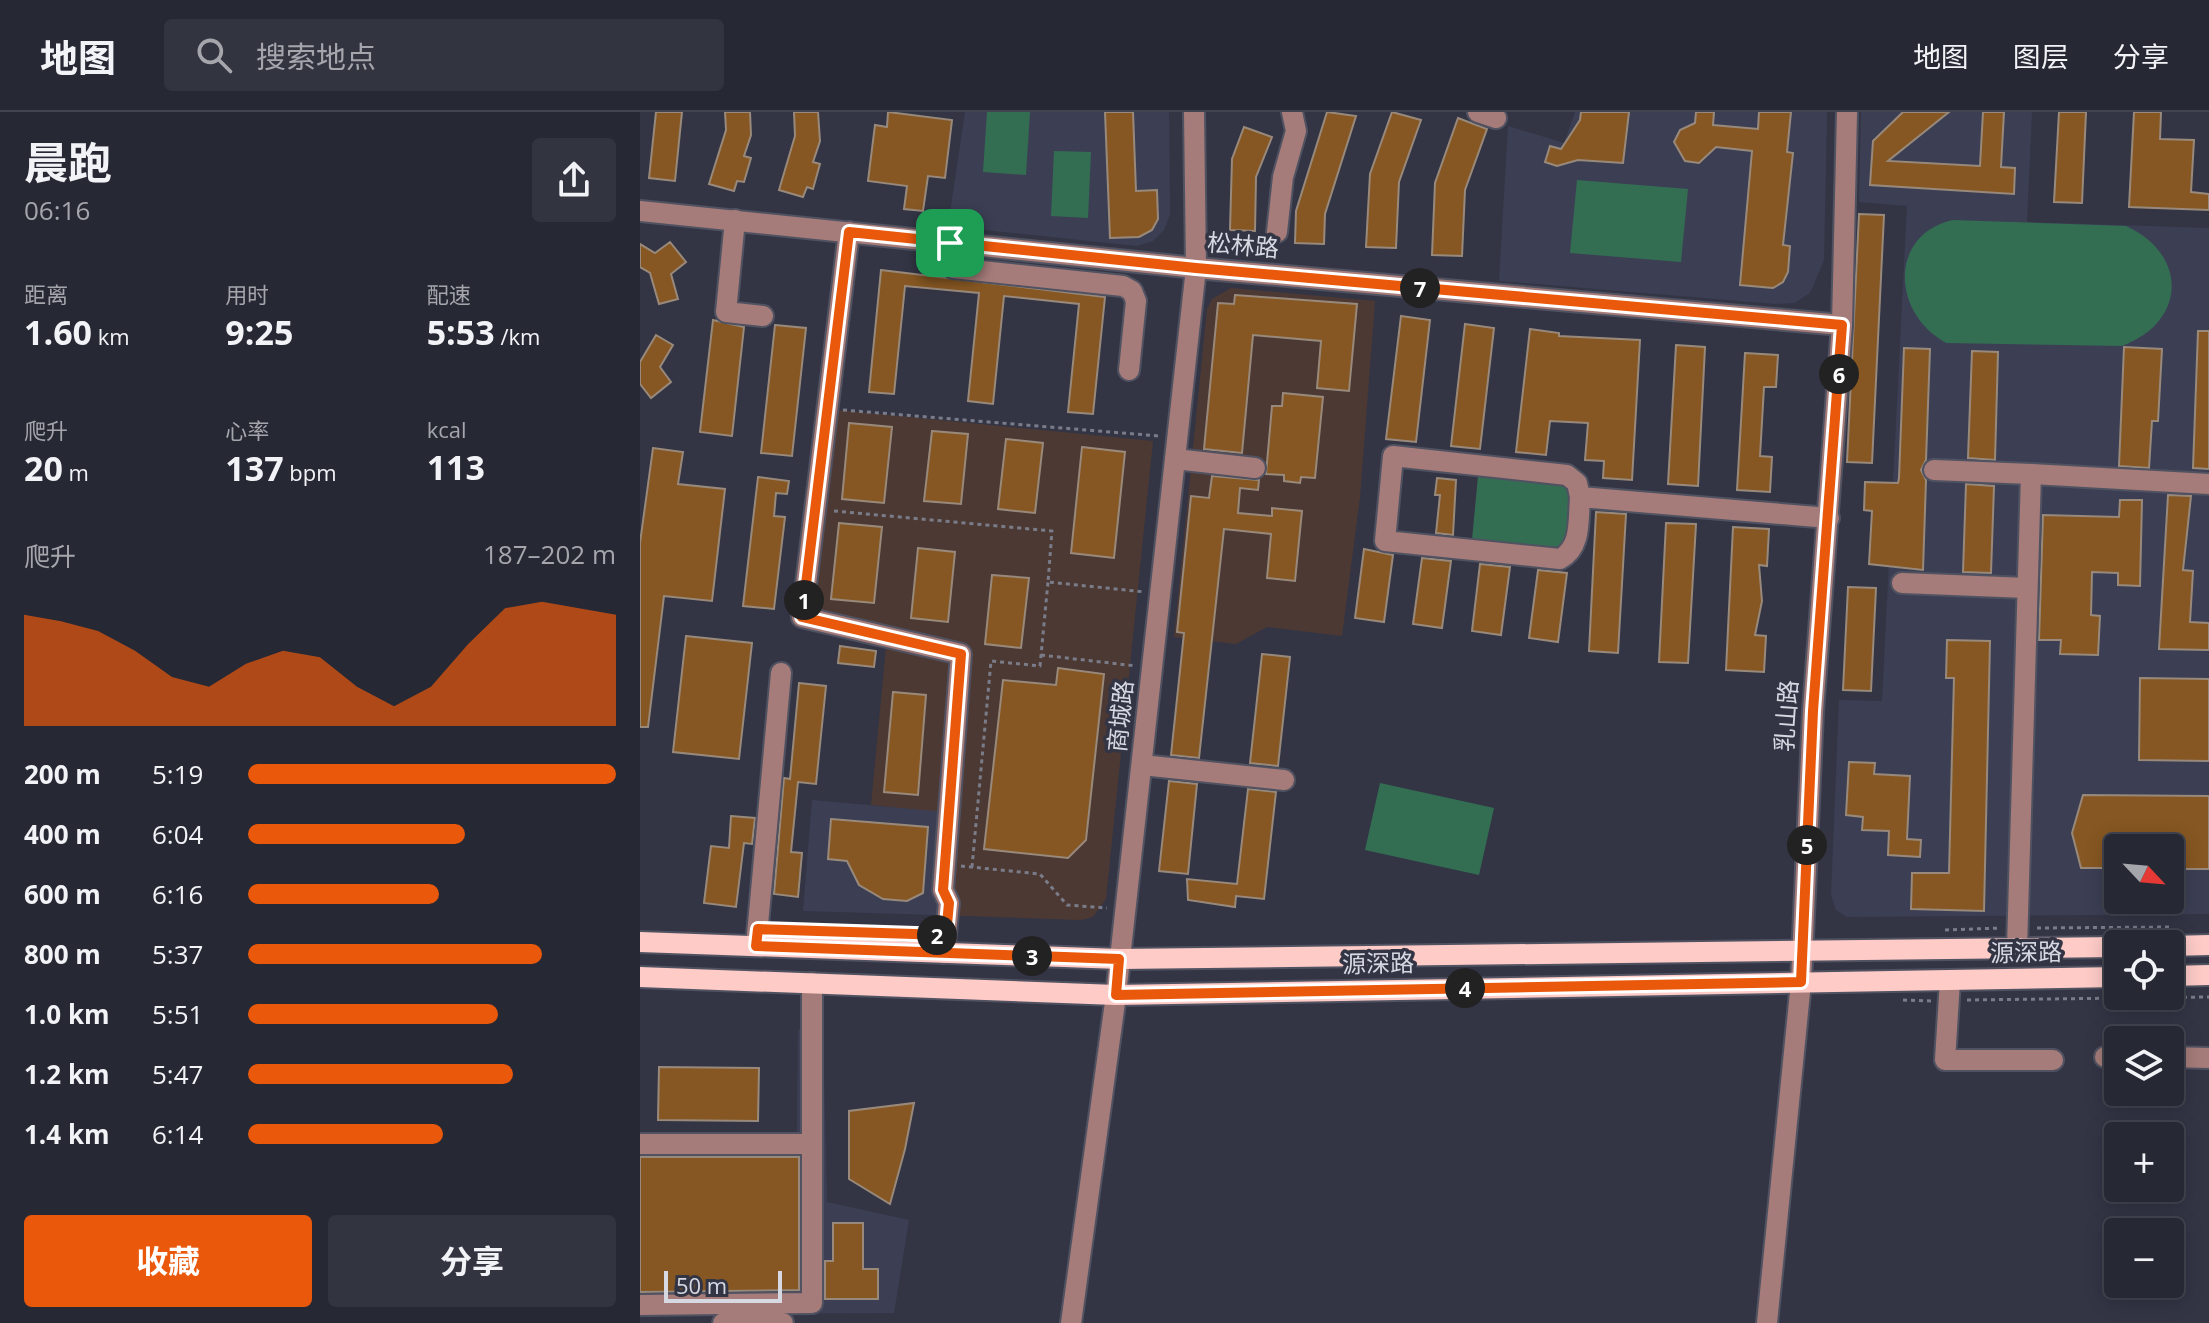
<!DOCTYPE html>
<html lang="zh">
<head>
<meta charset="utf-8">
<style>
	body { margin:0; font-family:"Open Sans","Noto Sans SC",sans-serif; background:#323440; color:#f1f3f6; height:100vh; display:flex; flex-direction:column; font-size:30px; white-space:nowrap }
	* { box-sizing:border-box; margin:0 }
	p { font-size:26px; color:#a4a6ac }
	.icon { flex:none; width:44px; height:44px; fill:none; stroke:currentColor; stroke-width:2; stroke-linecap:round; stroke-linejoin:round }
	.map { position:relative; flex:1; overflow:hidden }
	.sheet { display:flex; flex-direction:column; background:#262834; width:640px }
	.sheet>* { flex:none }
	.needle { width:52px; rotate:116deg }
	.buttons { position:absolute; left:1464px; top:722px; display:grid; gap:16px }
	.buttons a { display:grid; place-items:center; width:80px; height:80px; border-radius:8px; background:#262834; box-shadow:0 4px 20px #0003,0 0 0 2px #42444f; font-size:40px }
	.scale { position:absolute; left:24px; bottom:20px; width:118px; box-sizing:border-box; padding-left:8px; border:4px solid #d6d8e2; border-top:0; font-size:22px; line-height:28px; white-space:nowrap; color:#d6d8e2; -webkit-text-stroke:6px #333545; paint-order:stroke }
	.pin { position:absolute; display:grid; place-items:center; width:68px; height:68px; color:#fff; margin:-34px; border-radius:16px; box-shadow:0 4px 12px #0006 }
	.km { position:absolute; width:40px; height:40px; margin:-20px; border-radius:50%; background:#222; color:#fff; font-size:22px; line-height:40px; text-align:center }
	.round { display:grid; place-items:center; flex:none; width:84px; height:84px; border-radius:8px; background:#323440 }
	.summary { display:flex; align-items:center; justify-content:space-between; height:136px; padding:0 24px }
	h1 { font-size:44px; font-weight:700; line-height:60px }
	.stats { display:grid; grid-template-columns:repeat(3,1fr); gap:12px; height:136px; padding:8px 24px }
	.stats div { display:grid; align-content:center }
	.stats b { font-size:34px; font-weight:700 }
	.stats small { font-size:22px; font-weight:400 }
	.stats p { font-size:22px }
	.chart { height:224px; padding:16px 24px }
	.chart p { display:flex; justify-content:space-between }
	.chart svg { width:100%; height:144px; margin-top:8px; fill:#ea580c; opacity:.7 }
	.cta { display:flex; gap:16px; margin-top:auto; padding:16px 24px }
	.cta a { flex:1; height:92px; border-radius:8px; background:#ea580c; color:#fff; font-size:32px; font-weight:700; line-height:92px; text-align:center }
	.cta a+a { background:#323440; color:#f1f3f6 }
	ul { padding:0 24px; list-style:none; font-size:26px }
	li { display:grid; grid-template-columns:128px 96px 1fr; align-items:center; height:60px }
	li i { height:20px; border-radius:10px; background:#ea580c }
	header { display:flex; align-items:center; gap:48px; box-sizing:border-box; height:112px; padding:0 40px; background:#262834; border-bottom:2px solid #42444f }
	header strong { font-size:38px }
	nav { display:flex; gap:44px; margin-inline-start:auto; font-size:28px }
	.search { width:560px; height:72px; background:#323440; display:flex; align-items:center; gap:20px; box-sizing:border-box; padding:0 28px; border-radius:8px; color:#a4a6ac; font-size:30px }
	main { display:flex; flex:1; min-height:0 }
	.map>svg:first-child { display:block }
</style>
</head>
<body>
<header>
<strong>地图</strong>
<div class="search"><svg class="icon" aria-label="search" viewBox="0 0 24 24"><circle cx="10" cy="10" r="6"/><path d="M15 15l6 6"/></svg>搜索地点</div>
<nav><a>地图</a><a>图层</a><a>分享</a></nav>
</header>
<main>
<section class="sheet">
<div class="summary"><div><h1>晨跑</h1><p>06:16</p></div><a class="round"><svg class="icon" aria-label="share" viewBox="0 0 24 24"><path d="M12 15V3M7 8l5-5 5 5M5 13v7h14v-7"/></svg></a></div>
<div class="stats">
<div><p>距离</p><b>1.60<small> km</small></b></div>
<div><p>用时</p><b>9:25</b></div>
<div><p>配速</p><b>5:53<small> /km</small></b></div>
</div>
<div class="stats">
<div><p>爬升</p><b>20<small> m</small></b></div>
<div><p>心率</p><b>137<small> bpm</small></b></div>
<div><p>kcal</p><b>113</b></div>
</div>
<div class="chart"><p><span>爬升</span>187–202 m</p>
<svg viewBox="0 0 160 44" preserveAspectRatio="none"><path d="M0 44V10L10 12L20 15L30 21L40 29L50 32L60 25L70 21L80 23L90 32L100 38L110 32L120 19L130 8L140 6L150 8L160 10V44z"/></svg>
</div>
<ul>
<li><b>200 m</b>5:19<i style="width:100%"></i></li>
<li><b>400 m</b>6:04<i style="width:59%"></i></li>
<li><b>600 m</b>6:16<i style="width:52%"></i></li>
<li><b>800 m</b>5:37<i style="width:80%"></i></li>
<li><b>1.0 km</b>5:51<i style="width:68%"></i></li>
<li><b>1.2 km</b>5:47<i style="width:72%"></i></li>
<li><b>1.4 km</b>6:14<i style="width:53%"></i></li>
</ul>
<div class="cta"><a>收藏</a><a>分享</a></div>
</section>
<div class="map">
<svg width="1569" height="1211" viewBox="0 0 1569 1211">
	<rect width="100%" height="100%" fill="#333545"/>
	<g fill="#4d3933">
		<polygon points="591,176 735,189 720,385 702,524 627,515 596,532 534,525 567,197 572,187"/>
		<polygon points="188,297 513,329 466,787 453,805 441,808 297,803 305,701 231,693 246,535 161,516"/>
	</g>
	<g fill="#3c3f54" fill-rule="evenodd">
		<polygon points="325,0 529,0 530,103 524,118 513,129 497,134 308,114"/>
		<polygon points="935,0 1187,0 1184,148 1170,181 1154,191 1136,192 859,169 868,14 924,31"/>
		<path d="M1221,0H1392L1387,110L1569,116V802L1207,805L1196,798L1191,783L1199,588L1242,589L1267,94L1219,90ZM1478,736H1530V788H1478Z"/>
		<polygon points="172,688 305,700 297,803 163,799"/>
		<polygon points="158,918 183,918 187,1090 269,1108 254,1201 0,1202 0,1021 157,1022"/>
	</g>
	<g fill="#336e53">
		<polygon points="347,0 390,0 386,63 343,60"/>
		<polygon points="414,39 451,40 448,106 411,104"/>
		<polygon points="937,68 1048,77 1041,150 930,141"/>
		<path d="M1313,108L1486,114C1548,142 1547,210 1482,234L1306,231C1251,201 1249,122 1313,108Z"/>
		<polygon points="839,354 937,371 929,442 831,438"/>
		<polygon points="740,671 854,696 839,763 725,738"/>
	</g>
	<g fill="#865722" stroke="#98897b" stroke-width="2">
		<polygon points="16,0 42,0 35,69 9,66"/>
		<polygon points="85,0 110,0 111,23 104,44 111,46 104,70 97,69 94,79 69,72 86,18"/>
		<polygon points="154,0 178,0 180,29 173,50 180,52 173,77 167,75 163,85 139,78 155,24"/>
		<polygon points="248,0 312,8 305,66 288,64 283,99 264,97 267,74 228,69 235,13 247,15"/>
		<polygon points="465,0 493,0 496,79 517,78 518,107 512,118 499,125 470,126"/>
		<polygon points="687,0 716,4 685,102 684,132 655,131 656,99"/>
		<polygon points="752,0 781,8 759,70 756,136 726,135 730,62"/>
		<polygon points="941,0 989,0 983,51 938,48 917,54 905,50 910,34 921,37 940,8"/>
		<polygon points="1056,0 1074,0 1073,13 1118,17 1119,0 1151,0 1147,40 1153,41 1143,133 1150,134 1148,160 1143,170 1133,176 1100,173 1112,39 1076,35 1059,51 1045,49 1034,30 1040,18 1055,11"/>
		<polygon points="1263,0 1309,0 1248,49 1340,54 1343,0 1364,0 1361,55 1375,56 1374,82 1230,73 1233,29"/>
		<polygon points="1419,0 1446,0 1442,91 1414,90"/>
		<polygon points="1494,0 1521,0 1520,27 1554,28 1551,80 1569,82 1569,98 1489,95"/>
		<polygon points="818,6 847,17 825,78 822,144 792,143 795,71"/>
		<polygon points="604,15 632,25 616,65 615,119 590,118 592,47"/>
		<polygon points="1219,102 1244,103 1232,351 1207,350"/>
		<polygon points="30,130 46,150 31,162 38,187 19,192 10,161 0,155 0,132 15,141"/>
		<polygon points="241,158 465,185 453,302 428,300 439,192 364,184 353,292 328,289 339,181 265,174 254,282 229,280"/>
		<polygon points="595,183 717,192 709,279 677,276 681,229 613,223 602,341 564,337 578,191 594,192"/>
		<polygon points="761,204 790,208 776,330 746,327"/>
		<polygon points="73,208 104,215 92,324 60,320"/>
		<polygon points="825,212 854,216 840,337 811,334"/>
		<polygon points="135,213 166,216 152,344 121,341"/>
		<polygon points="890,217 919,221 919,224 1000,228 992,368 963,366 964,349 945,348 948,311 910,309 906,343 876,340"/>
		<polygon points="1558,219 1569,219 1569,357 1553,356"/>
		<polygon points="16,223 33,233 20,255 31,270 11,286 0,272 0,250"/>
		<polygon points="1036,233 1065,235 1058,374 1028,372"/>
		<polygon points="1484,235 1522,237 1518,309 1512,309 1509,356 1479,354"/>
		<polygon points="1264,236 1290,237 1286,348 1281,358 1286,368 1283,458 1229,452 1232,399 1224,398 1225,370 1258,371 1259,366"/>
		<polygon points="1332,239 1358,240 1355,348 1328,346"/>
		<polygon points="1105,241 1138,243 1136,275 1124,275 1120,344 1132,345 1130,380 1097,378"/>
		<polygon points="643,281 683,285 675,366 661,365 660,371 644,369 644,363 626,362 632,294 642,294"/>
		<polygon points="209,311 252,315 244,391 202,387"/>
		<polygon points="292,319 328,322 321,392 284,389"/>
		<polygon points="366,327 403,331 395,401 358,397"/>
		<polygon points="442,335 485,340 474,446 431,441"/>
		<polygon points="13,336 43,340 38,372 85,377 72,489 24,484 8,615 0,615 0,431"/>
		<polygon points="572,364 619,368 618,378 600,376 598,401 632,404 632,396 662,399 655,469 627,466 631,422 584,417 559,646 531,643 544,521 537,520 551,384 569,386"/>
		<polygon points="118,365 149,369 147,382 136,381 134,404 145,405 134,497 103,494"/>
		<polygon points="797,366 816,368 813,423 796,421 800,383 795,383"/>
		<polygon points="1326,372 1354,374 1351,461 1323,460"/>
		<polygon points="1528,383 1551,384 1543,458 1553,459 1550,510 1569,511 1569,538 1519,537"/>
		<polygon points="1480,388 1502,388 1500,474 1478,473 1478,461 1452,460 1451,503 1460,504 1458,543 1420,542 1421,528 1399,528 1403,403 1479,405"/>
		<polygon points="956,400 986,402 978,541 949,539"/>
		<polygon points="199,411 242,415 234,491 191,487"/>
		<polygon points="1026,411 1056,412 1048,551 1019,550"/>
		<polygon points="1093,415 1129,417 1127,454 1119,453 1122,489 1115,523 1126,524 1124,560 1086,558"/>
		<polygon points="278,436 315,440 308,510 271,506"/>
		<polygon points="724,437 753,443 744,510 715,506"/>
		<polygon points="782,446 811,449 802,516 773,512"/>
		<polygon points="840,452 870,455 861,523 832,519"/>
		<polygon points="898,458 927,461 918,530 889,526"/>
		<polygon points="352,463 389,466 381,536 345,532"/>
		<polygon points="1208,475 1236,476 1231,579 1203,578"/>
		<polygon points="46,524 112,531 99,647 33,640"/>
		<polygon points="1307,528 1350,529 1344,799 1271,797 1272,761 1309,761 1314,566 1306,566"/>
		<polygon points="200,534 236,539 234,555 198,551"/>
		<polygon points="622,542 650,545 638,654 610,651"/>
		<polygon points="418,556 464,562 446,728 428,746 344,737 363,568 416,573"/>
		<polygon points="1500,566 1569,567 1569,649 1499,648"/>
		<polygon points="159,571 186,574 176,672 158,670 151,740 162,741 158,785 134,782 144,666 150,667"/>
		<polygon points="253,580 286,583 278,683 244,680"/>
		<polygon points="1209,650 1235,651 1234,662 1270,664 1267,727 1281,728 1280,745 1248,743 1249,719 1222,718 1223,705 1206,703"/>
		<polygon points="529,669 557,672 548,762 519,759"/>
		<polygon points="608,677 636,680 624,787 596,784 595,795 548,788 547,767 597,772"/>
		<polygon points="1443,683 1569,684 1569,757 1530,757 1530,736 1478,736 1478,756 1441,756 1432,721"/>
		<polygon points="91,704 115,706 112,732 104,731 96,795 64,791 71,734 89,736"/>
		<polygon points="191,707 288,715 283,781 267,789 243,787 219,773 207,749 188,747"/>
		<polygon points="19,955 119,956 118,1009 18,1008"/>
		<polygon points="274,991 265,1037 250,1092 209,1067 209,999"/>
		<polygon points="0,1045 159,1045 159,1178 0,1180"/>
		<polygon points="193,1111 223,1111 223,1157 238,1157 238,1187 185,1187 185,1149 193,1149"/>
	</g>
	<g fill="none" stroke-linecap="round" stroke-linejoin="round">
		<g stroke="#505261" stroke-width="24">
			<g id="minor">
				<polyline points="838,0 856,6"/>
				<polyline points="0,99 556,156 1202,213"/>
				<polyline points="95,108 86,200 123,204"/>
				<polyline points="209,120 162,505 321,542 303,778 309,791 304,841"/>
				<polyline points="637,120 643,65 656,19 652,0"/>
				<polyline points="310,131 307,149 313,156 483,174 492,179 496,189 489,258"/>
				<polyline points="535,347 615,356"/>
				<polyline points="1294,358 1391,362"/>
				<path d="M940,385C938,408 942,435 920,447L745,429L753,344L927,363L937,371L940,385L1189,406"/>
				<polyline points="1262,471 1387,476"/>
				<polyline points="502,653 644,668"/>
				<polyline points="116,834 141,561"/>
				<polyline points="1377,836 1391,362 1569,372"/>
				<polyline points="1310,869 1305,948 1413,948"/>
				<polyline points="1465,945 1478,945"/>
				<polyline points="1530,945 1569,946"/>
				<polyline points="0,1032 171,1032"/>
				<polyline points="0,1193 172,1191 172,871"/>
				<polyline points="83,1211 143,1211"/>
				<polyline points="431,1211 476,883 556,156 554,0"/>
				<polyline points="1127,1211 1161,870 1173,599 1202,213 1207,0"/>
			</g>
		</g>
		<g stroke="#505261" stroke-width="24">
			<g id="major">
				<polyline points="0,830 479,847 1478,835"/>
				<polyline points="1530,834 1569,833"/>
				<polyline points="1530,864 1569,863"/>
				<polyline points="0,865 476,883 1478,865"/>
			</g>
		</g>
		<g stroke="#7a7c89" stroke-width="3" stroke-dasharray="4 4" stroke-linecap="butt">
			<polyline points="203,298 519,324"/>
			<polyline points="194,399 412,419 408,470 505,480"/>
			<polyline points="401,543 496,554"/>
			<polyline points="321,754 400,762 427,793 467,796"/>
			<polyline points="332,755 351,549 400,554 408,470"/>
			<polyline points="1397,816 1533,815"/>
			<polyline points="1305,818 1361,816"/>
			<polyline points="1263,888 1292,889"/>
			<polyline points="1327,888 1569,885"/>
		</g>
		<use href="#minor" stroke="#a57c79" stroke-width="20"/>
		<use href="#major" stroke="#fecbc7" stroke-width="20"/>
	</g>
	<g fill="none" stroke-linecap="round" stroke-linejoin="round">
		<g stroke="#fff" stroke-width="16">
			<polygon id="route" points="209,120 556,156 1202,213 1173,599 1161,870 476,883 479,847 116,834 118,817 306,823 309,791 303,778 321,542 162,505"/>
		</g>
		<use href="#route" stroke="#ea580c" stroke-width="10"/>
	</g>
	<g text-anchor="middle" stroke-width="7" stroke-linejoin="round" paint-order="stroke">
		<g font-size="24" fill="#d6d8e2" stroke="#333545">
			<text transform="translate(603 134) rotate(5)" y="8">松林路</text>
			<text transform="translate(481 604) rotate(-84)" y="8">商城路</text>
			<text transform="translate(1147 604) rotate(-86)" y="8">乳山路</text>
			<text transform="translate(1386 841) rotate(-1)" y="8">源深路</text>
			<text transform="translate(738 852) rotate(-1)" y="8">源深路</text>
		</g>
	</g>
</svg>
<div class="buttons">
<a><svg class="needle" viewBox="-14 -14 28 28"><path d="M0-13l5 13h-10z" fill="#e53935"/><path d="M0 13l5-13h-10z" fill="#a4a6ac"/></svg></a>
<a><svg class="icon" aria-label="locate" viewBox="0 0 24 24"><circle cx="12" cy="12" r="6"/><path d="M12 2v4M12 18v4M2 12h4M18 12h4"/></svg></a>
<a><svg class="icon" aria-label="layers" viewBox="0 0 24 24"><path d="M12 4l9 5-9 5-9-5zM3 14l9 5 9-5"/></svg></a>
<a>+</a>
<a>−</a>
</div>
<div class="scale">50 m</div>
<div class="pin" style="left:310px;top:131px;background:#1e9e55"><svg class="icon" aria-label="arrive" viewBox="0 0 24 24"><path d="M6 21V4h12l-3 4 3 4H6"/></svg></div>
<b class="km" style="left:164px;top:488px">1</b>
<b class="km" style="left:297px;top:823px">2</b>
<b class="km" style="left:392px;top:844px">3</b>
<b class="km" style="left:825px;top:876px">4</b>
<b class="km" style="left:1167px;top:733px">5</b>
<b class="km" style="left:1199px;top:262px">6</b>
<b class="km" style="left:780px;top:176px">7</b>
</div>
</main>
</body>
</html>
